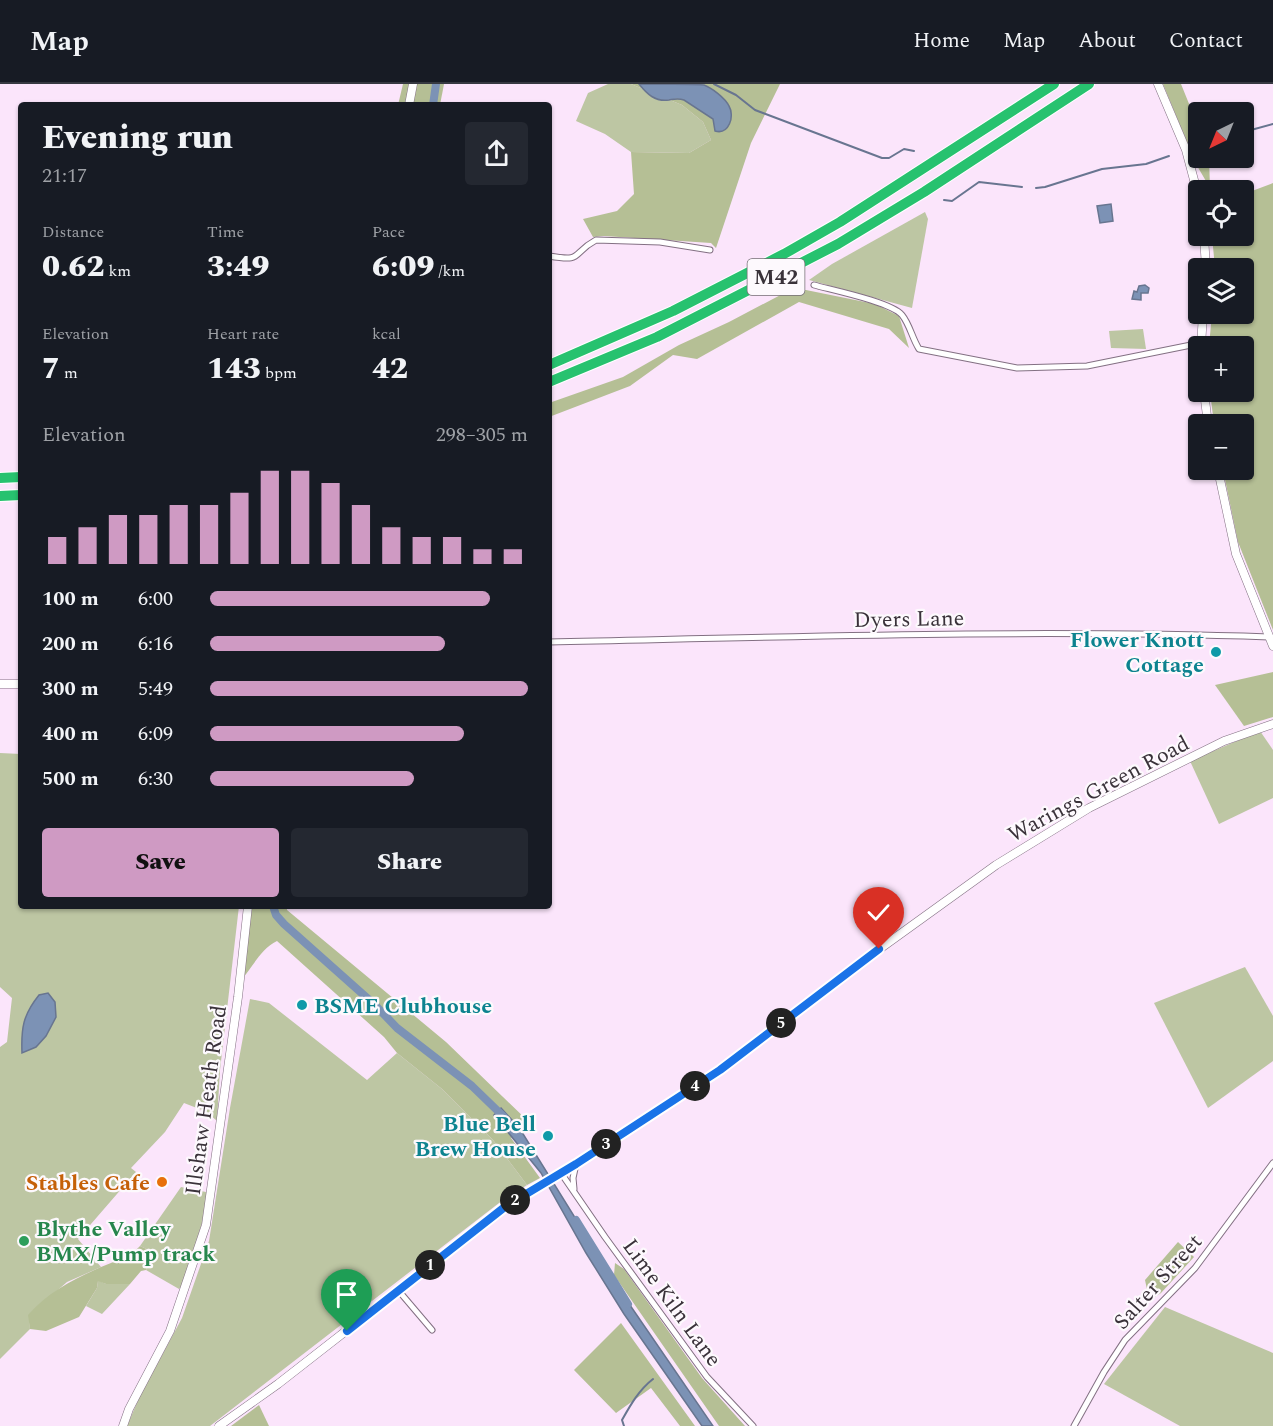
<!DOCTYPE html>
<html lang="en">
<head>
<meta charset="utf-8">
<style>
	body { margin:0; font-family:Spectral,serif; background:#242831; color:#f1f3f6; height:100vh; display:flex; flex-direction:column; font-size:22px; white-space:nowrap }
	* { box-sizing:border-box; margin:0 }
	p { font-size:20px; color:#9ea1a6 }
	.icon { flex:none; width:33px; height:33px; fill:none; stroke:currentColor; stroke-width:2; stroke-linecap:round; stroke-linejoin:round }
	.map { position:relative; flex:1; overflow:hidden }
	.details { position:absolute; left:18px; top:18px; width:534px; height:807px; display:flex; flex-direction:column; background:#171b24; border-radius:6px; box-shadow:0 2px 4px #0004 }
	.details>* { flex:none }
	.needle { width:39px; rotate:223deg }
	.fabs { position:absolute; left:1188px; top:18px; display:grid; gap:12px }
	.fabs a { display:grid; place-items:center; width:66px; height:66px; border-radius:6px; background:#171b24; box-shadow:0 2px 4px #0004; font-size:30px }
	.pin { position:absolute; display:grid; place-items:center; width:51px; height:51px; color:#fff; margin:-62px -26px; border-radius:50% 50% 50% 0; rotate:-45deg; box-shadow:0 0 6px #0007 }
	.pin .icon { rotate:45deg }
	.km { position:absolute; width:30px; height:30px; margin:-15px; border-radius:50%; background:#222; color:#fff; font-size:16px; line-height:30px; text-align:center }
	.round { display:grid; place-items:center; flex:none; width:63px; height:63px; border-radius:6px; background:#242831 }
	.summary { display:flex; align-items:center; justify-content:space-between; height:102px; padding:0 24px }
	h1 { font-size:33px; font-weight:800; line-height:45px }
	.metrics { display:grid; grid-template-columns:repeat(3,1fr); gap:9px; height:102px; padding:6px 24px }
	.metrics div { display:grid; align-content:center }
	.metrics b { font-size:30px; font-weight:800 }
	.metrics small { font-size:16px; font-weight:400 }
	.metrics p { font-size:16px }
	.chart { height:168px; padding:12px 24px }
	.chart p { display:flex; justify-content:space-between }
	.chart svg { width:100%; height:108px; margin-top:6px; stroke:#cf9ac3; stroke-width:6 }
	.primary-button { display:flex; gap:12px; margin-top:auto; padding:12px 24px }
	.primary-button a { flex:1; height:69px; border-radius:6px; background:#cf9ac3; color:#111; font-size:24px; font-weight:800; line-height:69px; text-align:center }
	.primary-button a+a { background:#242831; color:#f1f3f6 }
	ul { padding:0 24px; list-style:none; font-size:20px }
	li { display:grid; grid-template-columns:96px 72px 1fr; align-items:center; height:45px }
	li i { height:15px; border-radius:8px; background:#cf9ac3 }
	header { display:flex; align-items:center; gap:36px; box-sizing:border-box; height:84px; padding:0 30px; background:#171b24; border-bottom:2px solid #363941 }
	header strong { font-size:28px }
	nav { display:flex; gap:33px; margin-inline-start:auto; font-size:21px }
	.map>svg:first-child { display:block }
</style>
</head>
<body>
<header>
<strong>Map</strong>
<nav><a>Home</a><a>Map</a><a>About</a><a>Contact</a></nav>
</header>
<div class="map">
<svg width="1273" height="1342" viewBox="0 0 1273 1342">
	<rect width="100%" height="100%" fill="#fbe5fb"/>
	<g fill="#bdc6a3">
		<polygon points="608,0 631,0 682,21 703,38 711,56 689,69 631,68 605,50 576,37 588,9"/>
		<polygon points="925,128 928,135 912,224 809,196 832,180"/>
		<polygon points="1143,245 1146,265 1111,264 1109,247"/>
		<polygon points="1260,647 1273,666 1273,714 1219,740 1190,677"/>
		<polygon points="0,669 21,670 21,822 239,822 220,986 217,1037 207,1028 184,1019 165,1048 131,1084 136,1088 78,1155 101,1183 67,1198 29,1231 30,1245 0,1275 0,963 7,958 12,914 0,903"/>
		<polygon points="1245,883 1273,932 1273,977 1208,1024 1154,919"/>
		<polygon points="250,915 269,919 367,996 397,969 442,1005 493,1056 527,1101 499,1119 210,1342 127,1342 139,1314 182,1234 209,1157 230,1024"/>
		<polygon points="181,1103 206,1108 206,1126 184,1198 179,1205 146,1186 153,1168 140,1162"/>
		<polygon points="98,1196 106,1200 130,1200 102,1230 86,1222 97,1204"/>
		<polygon points="1165,1223 1273,1269 1273,1342 1180,1342 1104,1300"/>
	</g>
	<g fill="#b5bf95">
		<polygon points="403,0 410,0 406,21 398,21"/>
		<polygon points="417,0 444,0 440,21 413,21"/>
		<polygon points="631,0 780,0 751,59 716,164 711,159 604,152 593,153 583,135 617,127 634,110 631,68 689,69 711,56 703,38 682,21"/>
		<polygon points="1163,0 1181,0 1198,42 1198,74 1209,74 1210,104 1196,80"/>
		<polygon points="1273,99 1273,546 1238,458 1223,386 1244,386 1244,340 1214,340 1210,308 1244,308 1244,262 1209,262 1212,230 1244,230 1244,184 1215,184 1212,152 1244,152 1244,110"/>
		<polygon points="806,206 875,220 899,232 909,264 889,245 799,218 697,275 673,271 630,302 549,333 549,319 623,293 679,261 729,238 788,207"/>
		<polygon points="1273,588 1273,633 1244,642 1215,601"/>
		<path d="M251,822H287V826L446,958L529,1038L511,1054L540,1094L527,1101L493,1056L442,1005L397,969L384,953L277,857C261,865 254,881 242,895Z"/>
		<polygon points="1178,1158 1194,1173 1161,1209 1152,1215 1148,1210 1145,1196"/>
		<path d="M140,1162L153,1168L146,1186L141,1187L130,1200H106L98,1197L97,1204L79,1233L46,1247L30,1245L28,1231C56,1199 95,1186 132,1170Z"/>
		<polygon points="615,1179 624,1185 702,1294 745,1342 719,1342 614,1191"/>
		<polygon points="621,1239 695,1342 680,1342 651,1304 616,1329 574,1286"/>
		<polygon points="259,1321 269,1342 231,1342"/>
	</g>
	<g fill="#7c92b5" stroke="#687590" stroke-width="1.5">
		<path d="M639,0C652,0 695,0 704,1C712,4 725,14 729,22C735,32 729,51 715,47L713,35L684,16C678,14 675,15 669,16C655,18 647,10 639,0Z"/>
		<polygon points="1111,120 1113,137 1100,139 1097,122"/>
		<polygon points="1145,201 1149,204 1148,209 1141,209 1141,216 1132,215 1134,207 1137,208 1139,202"/>
		<path d="M48,909L55,918L56,933L46,952L36,963L22,969C21,944 23,931 39,911Z"/>
		<polygon points="501,1024 520,1045 623,1211 713,1342 702,1342 624,1230 586,1169 541,1089 494,1031"/>
	</g>
	<g fill="none" stroke-linecap="round" stroke-linejoin="round">
		<g stroke="#687590" stroke-width="2">
			<polyline points="714,0 736,11 755,26 882,74 889,74 904,65 914,67"/>
			<polyline points="1251,46 1273,40"/>
			<polyline points="1036,104 1045,103 1102,85 1146,80 1169,72"/>
			<polyline points="944,116 952,117 979,98 1022,103"/>
			<path d="M624,1342L622,1336C631,1320 639,1306 653,1295"/>
		</g>
		<g stroke="#7c92b5" stroke-width="8">
			<polyline points="433,21 436,0"/>
			<polyline points="273,822 276,831 284,840 375,921 397,944 472,1002 504,1033"/>
			<polyline points="576,1136 628,1220"/>
		</g>
		<g stroke="#837083" stroke-width="7">
			<g id="street">
				<path d="M549,172C585,178 570,170 596,156L660,158L710,166"/>
				<path d="M814,201C832,206 891,218 902,231C910,241 912,254 919,265L1017,284L1087,282L1201,259"/>
				<path d="M549,558C789,553 1029,545 1269,553"/>
				<polyline points="561,1089 605,1153 707,1293 753,1342"/>
				<polyline points="574,1105 573,1094 576,1080"/>
				<polyline points="398,1206 432,1246"/>
				<polyline points="1074,1342 1104,1288 1125,1256 1195,1184 1273,1079"/>
			</g>
		</g>
		<g stroke="#837083" stroke-width="9">
			<g id="secondary">
				<polyline points="1158,0 1186,66 1198,111"/>
				<polyline points="409,21 413,0"/>
				<polyline points="1204,152 1206,184"/>
				<polyline points="1201,262 1203,230"/>
				<polyline points="1204,308 1208,340"/>
				<polyline points="1218,386 1236,470 1273,562"/>
				<polyline points="0,600 21,600"/>
				<polyline points="123,1342 129,1325 170,1247 206,1141 238,913 248,822"/>
				<polyline points="219,1342 278,1300 506,1122 576,1080 720,986 849,887 996,781 1089,724 1224,657 1273,640"/>
			</g>
		</g>
		<g stroke="#fff" stroke-width="12">
			<g id="highway">
				<polyline points="549,281 673,227 784,170 840,138 1054,0"/>
				<polyline points="549,298 657,253 838,160 924,108 1089,0"/>
				<polyline points="0,394 21,393"/>
				<polyline points="0,412 21,411"/>
			</g>
		</g>
		<use href="#street" stroke="#fff" stroke-width="5"/>
		<use href="#secondary" stroke="#fff" stroke-width="8"/>
		<use href="#highway" stroke="#27c26f" stroke-width="10"/>
	</g>
	<g fill="none" stroke-linecap="round" stroke-linejoin="round">
		<g stroke="#fff" stroke-width="12">
			<polyline id="route" points="347,1247 506,1122 576,1080 720,986 879,865"/>
		</g>
		<use href="#route" stroke="#1a73e8" stroke-width="8"/>
	</g>
	<g fill="#0f9aa8" stroke="#fdf9fd" stroke-width="2">
		<circle cx="1216" cy="568" r="6"/>
		<circle cx="302" cy="921" r="6"/>
		<circle cx="548" cy="1052" r="6"/>
	</g>
	<circle fill="#e8710a" stroke="#fdf9fd" stroke-width="2" cx="162" cy="1098" r="6"/>
	<circle fill="#2e9e5b" stroke="#fdf9fd" stroke-width="2" cx="24" cy="1157" r="6"/>
	<g text-anchor="middle" stroke-width="4.5" stroke-linejoin="round" paint-order="stroke">
		<rect fill="#fdf9fd" stroke="#746e74" stroke-width="1.5" x="747.5" y="175" width="57" height="36" rx="4.5"/>
		<g font-size="21" font-weight="bold" fill="#3a323a">
			<text x="776" y="200">M42</text>
		</g>
		<g font-size="22" fill="#3a323a" stroke="#fdf9fd">
			<text transform="translate(909 534) rotate(-1)" y="8">Dyers Lane</text>
			<text transform="translate(1098 704) rotate(-28)" y="8">Warings Green Road</text>
			<text transform="translate(205 1016) rotate(-82)" y="8">Illshaw Heath Road</text>
			<text transform="translate(1157 1197) rotate(-48)" y="8">Salter Street</text>
			<text transform="translate(673 1218) rotate(54)" y="8">Lime Kiln Lane</text>
		</g>
		<g font-size="22" font-weight="bold" fill="#0d838f" stroke="#fdf9fd" text-anchor="end">
			<text x="1204" y="563">Flower Knott<tspan x="1204" dy="25">Cottage</tspan></text>
			<text x="314" y="929" text-anchor="start">BSME Clubhouse</text>
			<text x="536" y="1047">Blue Bell<tspan x="536" dy="25">Brew House</tspan></text>
		</g>
		<g font-size="22" font-weight="bold" fill="#c56008" stroke="#fdf9fd" text-anchor="end">
			<text x="150" y="1106">Stables Cafe</text>
		</g>
		<g font-size="22" font-weight="bold" fill="#27864d" stroke="#fdf9fd" text-anchor="start">
			<text x="36" y="1152">Blythe Valley<tspan x="36" dy="25">BMX/Pump track</tspan></text>
		</g>
	</g>
</svg>
<div class="fabs">
<a><svg class="needle" viewBox="-14 -14 28 28"><path d="M0-13l5 13h-10z" fill="#e53935"/><path d="M0 13l5-13h-10z" fill="#9ea1a6"/></svg></a>
<a><svg class="icon" aria-label="locate" viewBox="0 0 24 24"><circle cx="12" cy="12" r="6"/><path d="M12 2v4M12 18v4M2 12h4M18 12h4"/></svg></a>
<a><svg class="icon" aria-label="layers" viewBox="0 0 24 24"><path d="M12 4l9 5-9 5-9-5zM3 14l9 5 9-5"/></svg></a>
<a>+</a>
<a>−</a>
</div>
<div class="pin" style="left:347px;top:1247px;background:#1e9e55"><svg class="icon" aria-label="arrive" viewBox="0 0 24 24"><path d="M6 21V4h12l-3 4 3 4H6"/></svg></div>
<div class="pin" style="left:879px;top:865px;background:#d93025"><svg class="icon" aria-label="check" viewBox="0 0 24 24"><path d="M5 12l5 5 9-10"/></svg></div>
<b class="km" style="left:430px;top:1181px">1</b>
<b class="km" style="left:515px;top:1116px">2</b>
<b class="km" style="left:606px;top:1060px">3</b>
<b class="km" style="left:695px;top:1002px">4</b>
<b class="km" style="left:781px;top:939px">5</b>
<section class="details">
<div class="summary"><div><h1>Evening run</h1><p>21:17</p></div><a class="round"><svg class="icon" aria-label="share" viewBox="0 0 24 24"><path d="M12 15V3M7 8l5-5 5 5M5 13v7h14v-7"/></svg></a></div>
<div class="metrics">
<div><p>Distance</p><b>0.62<small> km</small></b></div>
<div><p>Time</p><b>3:49</b></div>
<div><p>Pace</p><b>6:09<small> /km</small></b></div>
</div>
<div class="metrics">
<div><p>Elevation</p><b>7<small> m</small></b></div>
<div><p>Heart rate</p><b>143<small> bpm</small></b></div>
<div><p>kcal</p><b>42</b></div>
</div>
<div class="chart"><p><span>Elevation</span>298–305 m</p>
<svg viewBox="0 0 160 44" preserveAspectRatio="none"><path d="M5 44V33M15 44V29M25 44V24M35 44V24M45 44V20M55 44V20M65 44V15M75 44V6M85 44V6M95 44V11M105 44V20M115 44V29M125 44V33M135 44V33M145 44V38M155 44V38"/></svg>
</div>
<ul>
<li><b>100 m</b>6:00<i style="width:88%"></i></li>
<li><b>200 m</b>6:16<i style="width:74%"></i></li>
<li><b>300 m</b>5:49<i style="width:100%"></i></li>
<li><b>400 m</b>6:09<i style="width:80%"></i></li>
<li><b>500 m</b>6:30<i style="width:64%"></i></li>
</ul>
<div class="primary-button"><a>Save</a><a>Share</a></div>
</section>
</div>
</body>
</html>
